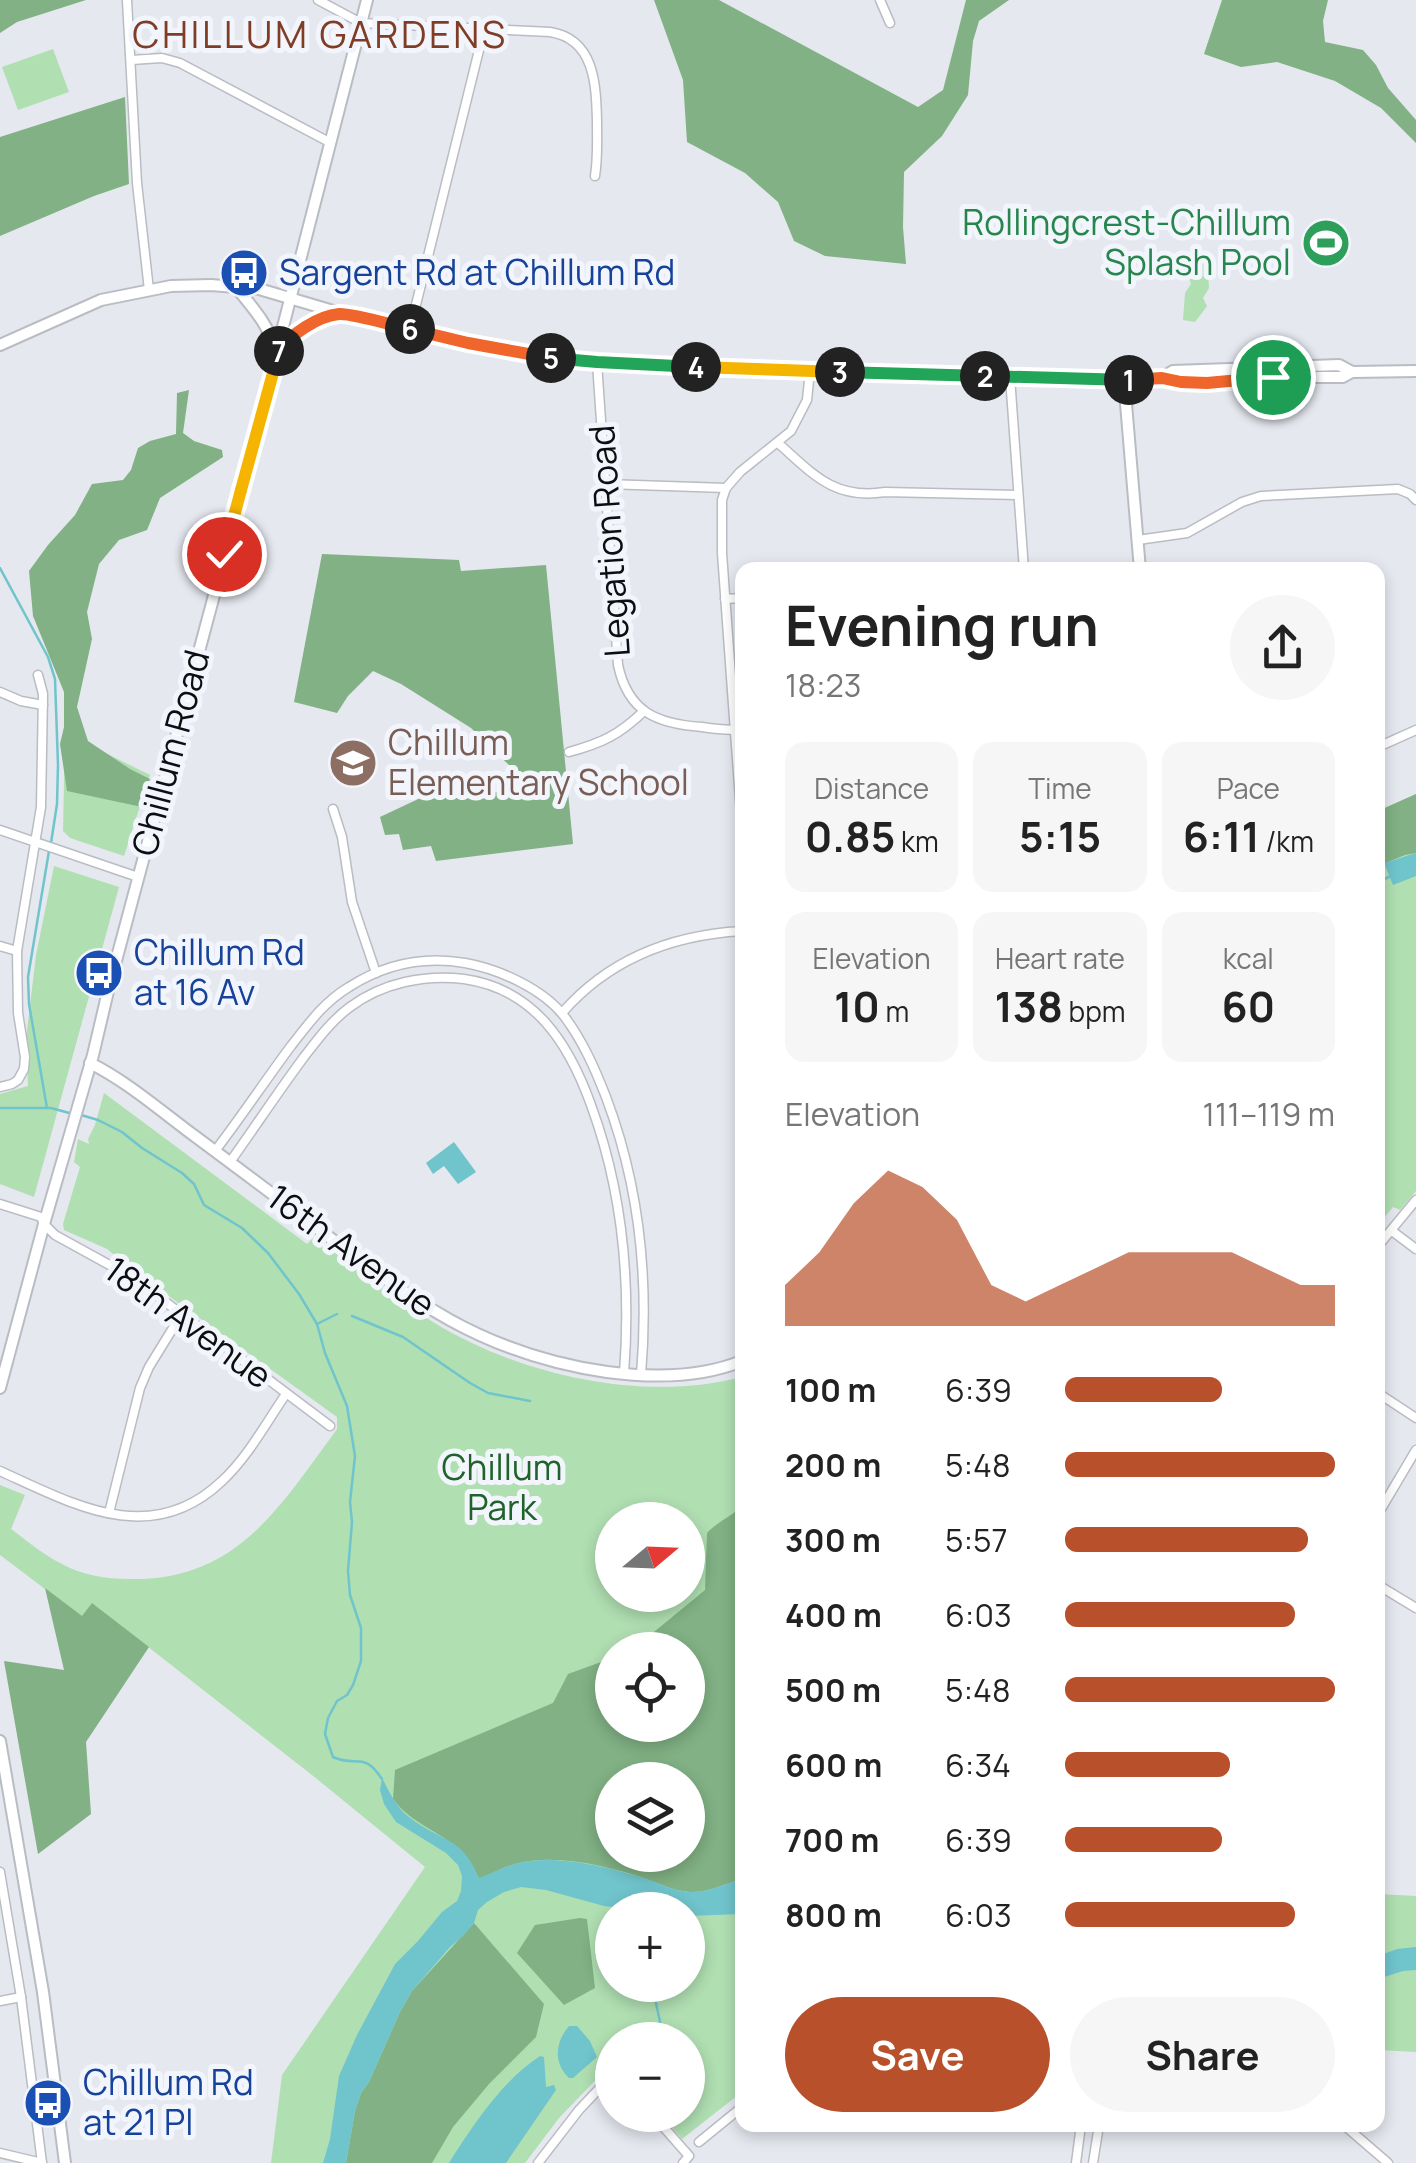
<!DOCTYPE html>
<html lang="en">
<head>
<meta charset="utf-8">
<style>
	body { margin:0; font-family:Manrope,sans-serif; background:#f6f6f6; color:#222; height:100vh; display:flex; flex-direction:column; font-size:38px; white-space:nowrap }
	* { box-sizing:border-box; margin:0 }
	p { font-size:32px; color:#767676 }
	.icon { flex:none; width:55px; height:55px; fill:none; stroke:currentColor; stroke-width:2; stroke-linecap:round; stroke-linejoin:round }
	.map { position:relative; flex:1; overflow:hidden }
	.side { position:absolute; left:735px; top:562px; width:650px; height:1570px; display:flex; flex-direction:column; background:#fff; border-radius:20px; box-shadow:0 5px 15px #0003 }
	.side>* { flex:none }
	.needle { width:65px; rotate:71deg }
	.fabs { position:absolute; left:595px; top:1502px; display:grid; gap:20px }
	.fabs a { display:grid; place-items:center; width:110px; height:110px; border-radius:50%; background:#fff; box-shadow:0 5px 15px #0003; font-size:50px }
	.pin { position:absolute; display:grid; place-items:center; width:85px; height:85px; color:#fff; margin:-42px; border:5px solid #fff; border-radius:50%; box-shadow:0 2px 10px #0007 }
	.km { position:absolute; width:50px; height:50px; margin:-25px; border-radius:50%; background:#222; color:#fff; font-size:28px; line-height:50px; text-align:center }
	.round { display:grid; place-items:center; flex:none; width:105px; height:105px; border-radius:52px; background:#f6f6f6 }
	.summary { display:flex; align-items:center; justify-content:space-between; height:170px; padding:0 50px }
	h1 { font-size:55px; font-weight:700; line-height:75px }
	.figures { display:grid; grid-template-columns:repeat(3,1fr); gap:15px; height:170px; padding:10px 50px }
	.figures div { display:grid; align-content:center; border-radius:20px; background:#f6f6f6; text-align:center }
	.figures b { font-size:42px; font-weight:700 }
	.figures small { font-size:28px; font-weight:400 }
	.figures p { font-size:28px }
	.chart { height:280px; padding:20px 50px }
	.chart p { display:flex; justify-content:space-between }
	.chart svg { width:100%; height:180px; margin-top:10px; fill:#b8512b; opacity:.7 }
	.button { display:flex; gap:20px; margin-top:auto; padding:20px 50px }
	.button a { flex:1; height:115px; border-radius:60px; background:#b8512b; color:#fff; font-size:40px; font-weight:700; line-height:115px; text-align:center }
	.button a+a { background:#f6f6f6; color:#222 }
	ul { padding:0 50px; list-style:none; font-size:32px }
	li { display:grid; grid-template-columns:160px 120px 1fr; align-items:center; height:75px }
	li i { height:25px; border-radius:12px; background:#b8512b }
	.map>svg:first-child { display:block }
</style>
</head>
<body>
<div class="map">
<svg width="1416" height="2163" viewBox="0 0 1416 2163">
	<rect width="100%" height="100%" fill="#e5e8ef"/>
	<g fill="#b0dfb2" fill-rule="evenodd">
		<polygon points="53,49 69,92 18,110 2,67"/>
		<polygon points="1207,257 1209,288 1203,298 1207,306 1195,322 1183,320 1185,293 1191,284 1187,272 1188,259"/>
		<polygon points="65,733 150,775 124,856 70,838 63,831"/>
		<polygon points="1416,794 1416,1191 1400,1210 1393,1207 1378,1225 1378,811"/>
		<polygon points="54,866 119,887 34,1197 0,1184 0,1094 28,1086 26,1039 36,955"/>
		<path d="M104,1093L307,1244L315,1236C353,1265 391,1296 433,1322C519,1375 644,1403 742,1377V2092L682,2139L661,2115H688V2040H612V2063L559,2118L525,2163H271L282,2075L425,1867L312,1775L92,1603L82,1617L0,1555V1485L25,1495L11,1529C27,1541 44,1555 62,1564C81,1575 107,1579 129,1579C238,1581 280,1506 337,1429V1417L141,1276L107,1249L64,1230L63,1224L80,1167L74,1162L78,1139L89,1144L88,1139L95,1125ZM612,1520H688V1595H612ZM612,1650H688V1725H612ZM612,1780H688V1855H612ZM612,1910H688V1985H612Z"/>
		<polygon points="1378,1894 1416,1896 1416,2052 1378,2050"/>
	</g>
	<g fill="#81b184" fill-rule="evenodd">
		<polygon points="0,0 86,0 17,22 0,33"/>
		<polygon points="654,0 719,0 918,107 943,90 966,0 1009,0 979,21 973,41 968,95 942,136 904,172 903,227 906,264 825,256 794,241 778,202 745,173 687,142 683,80"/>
		<polygon points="1222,0 1328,0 1323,21 1325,42 1363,50 1376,65 1388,88 1416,120 1416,143 1381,108 1335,81 1277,62 1241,67 1204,54"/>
		<polygon points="125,97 129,184 94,196 0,236 0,137"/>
		<polygon points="189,390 183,433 194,441 222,450 223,457 160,498 147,530 119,540 99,564 87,612 92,639 77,707 88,741 130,769 150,779 142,807 67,791 60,744 64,727 64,692 33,616 29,571 48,545 75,515 92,484 123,480 131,470 138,448 150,441 176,434 177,393"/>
		<polygon points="322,554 459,560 461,571 546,565 573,844 436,861 431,846 403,850 399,834 385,835 380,817 431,793 518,792 514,770 471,728 401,684 373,671 348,696 337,713 294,702"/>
		<polygon points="1416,794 1416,853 1405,855 1378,866 1378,811"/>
		<path d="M742,1505V1879C724,1884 710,1892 690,1892C674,1891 661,1884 646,1879C607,1866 556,1853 515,1864C503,1867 491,1874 479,1879C462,1833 419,1834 393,1799L395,1770L553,1703L568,1674L612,1658V1725H688V1650H632L705,1590L707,1533C719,1520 731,1518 742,1505ZM612,1780H688V1855H612Z"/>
		<polygon points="45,1588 82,1616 92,1603 149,1647 86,1742 91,1814 38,1854 4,1661 64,1670"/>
		<polygon points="580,1918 587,1919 595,1988 564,2005 517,1953 535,1925"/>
		<polygon points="474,1923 544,2004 536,2037 489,2084 453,2127 432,2163 346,2163 355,2111 361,2093 369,2082 400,2012 412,1991"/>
	</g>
	<g fill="#70c4cc">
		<polygon points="1416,853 1416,876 1393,885 1384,863"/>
		<polygon points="454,1142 476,1172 458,1184 444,1166 433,1174 426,1163"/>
		<path d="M382,1778C390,1793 396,1807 409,1817C441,1842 462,1836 479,1878C491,1874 503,1867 515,1864C553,1853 609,1867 646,1879C661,1884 674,1891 690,1892C710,1892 724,1884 742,1879V1914L688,1916V1910H639L604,1906L546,1890L521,1887L504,1892L487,1902L478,1910L474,1923L463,1936L450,1947L412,1991L400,2012L369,2082L361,2093L355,2111L346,2163H323L330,2139L339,2076L357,2035L395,1964L418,1941L442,1912L457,1901L461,1891L462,1876L458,1865L446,1853L396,1822L384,1804L380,1790Z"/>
		<polygon points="1416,1947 1416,1970 1403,1971 1378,1979 1378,1956 1397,1949"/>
		<path d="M569,2026H577L590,2041L597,2057L573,2078H569C553,2063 555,2042 569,2026Z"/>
		<path d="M540,2056L544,2057L546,2087L554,2085L556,2090L506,2163H449C473,2125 502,2081 540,2056Z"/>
	</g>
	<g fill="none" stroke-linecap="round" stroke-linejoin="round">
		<g stroke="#70c4cc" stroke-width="2.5">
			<polyline points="0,568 48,657 55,679 58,765 57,804 51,843"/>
			<polyline points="1378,882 1391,876"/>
			<polyline points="0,1108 51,1108 73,1114"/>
			<polyline points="47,1108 29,1004 28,977 49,851"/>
			<path d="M81,1115L98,1120L122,1132L142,1148L182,1173L194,1184L204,1205L242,1228L268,1253L299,1294L317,1324L325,1353L347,1406L355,1456L350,1502L352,1522L348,1571L350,1595L361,1628V1661L353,1685L347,1695L337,1701L328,1718L325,1734L333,1757C356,1768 363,1750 382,1779"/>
			<polyline points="352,1316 403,1337 470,1383 488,1393 530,1401"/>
			<polyline points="317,1324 337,1314"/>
			<polyline points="652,1985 664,2040"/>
		</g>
		<g stroke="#babcc3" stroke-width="11">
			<g id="street">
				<polyline points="127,0 137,183 149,290"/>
				<path d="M318,0L361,23L550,32C595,39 596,85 597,121C597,140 598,157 595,176"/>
				<polyline points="880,0 890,23"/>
				<polyline points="131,60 162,58 180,63 331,143"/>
				<polyline points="410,329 484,30"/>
				<path d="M597,363L618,665C628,712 657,724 702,727C715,729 729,731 742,729"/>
				<polyline points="1010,377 1024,570"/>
				<path d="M778,443C813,474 834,500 885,492L1018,495"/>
				<polyline points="606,484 726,488"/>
				<polyline points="1138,540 1187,533 1242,502 1261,496 1398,489 1410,494 1416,500"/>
				<polyline points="725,599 742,598"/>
				<polyline points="0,692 21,701 43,705"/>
				<polyline points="1378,747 1416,730"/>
				<path d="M569,752C602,743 619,735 644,711"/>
				<polyline points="333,809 342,837 352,902 376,973"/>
				<polyline points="742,828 722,553 722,500 726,488 740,472 791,431 807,400 810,371"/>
				<polyline points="0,830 138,877"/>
				<polyline points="0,946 17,951"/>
				<path d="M562,1013C609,959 672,935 742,931"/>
				<polyline points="0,1087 12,1084 18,1080 24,1069 25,1057 18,1013 17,951 41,807 43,694 38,675"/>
				<path d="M215,1151C241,1117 265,1081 291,1046C309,1023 324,1002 349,987C385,964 424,956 465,963C499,969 543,989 564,1016C583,1041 595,1069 606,1097C640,1187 649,1281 641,1375"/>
				<path d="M230,1162C255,1127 278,1092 304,1057C318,1039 331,1021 350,1007C382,983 425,974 464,979C535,989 569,1044 591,1105C623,1192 631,1282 624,1374"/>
				<polyline points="0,1204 41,1217 44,1224 55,1235 135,1279 330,1426"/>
				<polyline points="1392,1231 1416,1249"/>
				<polyline points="1378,1246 1416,1200"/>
				<polyline points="1378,1393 1416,1418"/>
				<path d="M0,1471C73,1504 151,1549 222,1481C248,1457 266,1423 286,1394"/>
				<polyline points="109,1513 140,1388 149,1367 181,1315"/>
				<polyline points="1378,1514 1416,1450"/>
				<polyline points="1378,1585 1416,1608"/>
				<polyline points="0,1872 21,1997 42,2163"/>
				<polyline points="0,2001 21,1997"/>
				<polyline points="653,2115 689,2156 683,2163"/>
				<polyline points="1344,2125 1388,2163"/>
				<polyline points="699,2142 742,2107"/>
				<polyline points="0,2153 42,2163"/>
				<polyline points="538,2163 579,2110 612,2075"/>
				<polyline points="1076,2163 1081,2125"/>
				<polyline points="1093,2163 1099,2125"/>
			</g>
		</g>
		<g stroke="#babcc3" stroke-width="14">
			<g id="secondary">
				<path d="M236,287C253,308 269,325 276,352"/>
				<polyline points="0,345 101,300 171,286 211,285 259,289 340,313 468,343 559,359 597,363 1124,380 1162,378 1181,382 1207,383 1273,377 1343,377 1352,372 1416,371"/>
				<path d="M280,350C296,330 317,321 340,313"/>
				<polyline points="1162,378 1173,371 1339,365 1352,372"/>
				<polyline points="1124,380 1140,570"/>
				<path d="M90,1063C128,1082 162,1112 196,1137C235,1166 274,1195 312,1224C410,1299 481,1354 607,1372C652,1378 700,1378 742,1361"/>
				<polyline points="0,1388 44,1224 93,1055 109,987 212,603 367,0"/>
				<polyline points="0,1741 43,1992 65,2163"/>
			</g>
		</g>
		<use href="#street" stroke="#fff" stroke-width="8"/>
		<use href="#secondary" stroke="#fff" stroke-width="10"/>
	</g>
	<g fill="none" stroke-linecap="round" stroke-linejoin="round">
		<g stroke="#fff" stroke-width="20">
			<polyline id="split-1" points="1129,380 1162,378 1181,382 1207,383 1273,377"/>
		</g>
		<g stroke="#fff" stroke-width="20">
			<polyline id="split-2" points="985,376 1129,380"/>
		</g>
		<g stroke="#fff" stroke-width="20">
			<polyline id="split-3" points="840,372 985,376"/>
		</g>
		<g stroke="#fff" stroke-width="20">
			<polyline id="split-4" points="696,367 840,372"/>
		</g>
		<g stroke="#fff" stroke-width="20">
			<polyline id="split-5" points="551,358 597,362 696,367"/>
		</g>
		<g stroke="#fff" stroke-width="20">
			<polyline id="split-6" points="410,329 468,343 551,358"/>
		</g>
		<g stroke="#fff" stroke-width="20">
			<path id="split-7" d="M279,351C291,334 318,316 339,314C352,313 395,326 410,329"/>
		</g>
		<g stroke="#fff" stroke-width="20">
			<polyline id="split-8" points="241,490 279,351"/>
		</g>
		<g stroke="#fff" stroke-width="20">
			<polyline id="split-9" points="224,554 241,490"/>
		</g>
		<use href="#split-1" stroke="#f0652b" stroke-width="12"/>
		<use href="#split-2" stroke="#22a559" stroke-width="12"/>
		<use href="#split-3" stroke="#22a559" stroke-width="12"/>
		<use href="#split-4" stroke="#f5b400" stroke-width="12"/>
		<use href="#split-5" stroke="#22a559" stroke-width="12"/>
		<use href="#split-6" stroke="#f0652b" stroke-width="12"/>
		<use href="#split-7" stroke="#f0652b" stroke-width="12"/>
		<use href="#split-8" stroke="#f5b400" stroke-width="12"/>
		<use href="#split-9" stroke="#f5b400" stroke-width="12"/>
	</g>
	<defs>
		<g id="stadium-disc" transform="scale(2.5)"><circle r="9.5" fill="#2e9e5b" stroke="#f3f5fc"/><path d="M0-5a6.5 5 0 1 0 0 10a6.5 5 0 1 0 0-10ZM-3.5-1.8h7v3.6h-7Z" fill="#fff"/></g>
		<g id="bus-disc" transform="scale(2.5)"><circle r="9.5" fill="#1a4fb4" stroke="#f3f5fc"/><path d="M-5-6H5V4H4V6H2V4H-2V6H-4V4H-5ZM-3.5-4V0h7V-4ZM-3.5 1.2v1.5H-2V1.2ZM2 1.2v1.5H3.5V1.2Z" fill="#fff"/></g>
		<g id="school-disc" transform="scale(2.5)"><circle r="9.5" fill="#8d6e63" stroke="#f3f5fc"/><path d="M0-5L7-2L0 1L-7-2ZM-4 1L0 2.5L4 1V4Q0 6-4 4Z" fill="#fff"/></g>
	</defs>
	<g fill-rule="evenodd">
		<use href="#stadium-disc" x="1326" y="243"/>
		<use href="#bus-disc" x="244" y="273"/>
		<use href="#school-disc" x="353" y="763"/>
		<use href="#bus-disc" x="99" y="973"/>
		<use href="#bus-disc" x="48" y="2103"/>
	</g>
	<g text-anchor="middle" stroke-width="10" stroke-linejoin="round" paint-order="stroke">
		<g font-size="35" fill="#27864d" stroke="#f3f5fc" text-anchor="end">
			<text x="1291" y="235">Rollingcrest-Chillum<tspan x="1291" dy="40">Splash Pool</tspan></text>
		</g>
		<g font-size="35" fill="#164399" stroke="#f3f5fc" text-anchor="start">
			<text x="279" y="285">Sargent Rd at Chillum Rd</text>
			<text x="134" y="965">Chillum Rd<tspan x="134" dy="40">at 16 Av</tspan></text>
			<text x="83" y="2095">Chillum Rd<tspan x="83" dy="40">at 21 Pl</tspan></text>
		</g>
		<g font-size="35" fill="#0d0e10" stroke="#f3f5fc">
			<text transform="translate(610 541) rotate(-94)" y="12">Legation Road</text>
			<text transform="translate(171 753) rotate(-75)" y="12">Chillum Road</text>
			<text transform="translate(351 1251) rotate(36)" y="12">16th Avenue</text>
			<text transform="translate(188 1323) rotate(36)" y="12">18th Avenue</text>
		</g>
		<g font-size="35" fill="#785e54" stroke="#f3f5fc" text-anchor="start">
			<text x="388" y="755">Chillum<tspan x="388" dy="40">Elementary School</tspan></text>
		</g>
		<g font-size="35" fill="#20632a" stroke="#f3f5fc">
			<text x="502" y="1480">Chillum<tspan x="502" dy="40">Park</tspan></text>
		</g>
		<g font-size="38" letter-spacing="2.5" fill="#803d25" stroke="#f3f5fc">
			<text x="320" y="48">CHILLUM GARDENS</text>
		</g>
	</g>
</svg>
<div class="fabs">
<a><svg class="needle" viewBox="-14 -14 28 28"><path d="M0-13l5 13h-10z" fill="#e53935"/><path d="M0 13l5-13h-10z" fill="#767676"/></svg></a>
<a><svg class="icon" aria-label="locate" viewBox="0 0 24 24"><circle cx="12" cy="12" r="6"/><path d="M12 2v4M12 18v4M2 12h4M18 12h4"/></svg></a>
<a><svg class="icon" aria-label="layers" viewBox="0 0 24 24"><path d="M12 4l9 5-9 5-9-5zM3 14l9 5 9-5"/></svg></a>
<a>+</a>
<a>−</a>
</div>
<div class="pin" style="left:1273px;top:377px;background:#1e9e55"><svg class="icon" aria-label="arrive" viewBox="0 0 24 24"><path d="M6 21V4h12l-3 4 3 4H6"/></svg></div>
<div class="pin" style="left:224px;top:554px;background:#d93025"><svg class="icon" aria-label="check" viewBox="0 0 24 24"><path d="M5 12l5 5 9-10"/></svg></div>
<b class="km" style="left:1129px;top:380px">1</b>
<b class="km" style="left:985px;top:376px">2</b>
<b class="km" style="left:840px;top:372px">3</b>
<b class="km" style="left:696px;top:367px">4</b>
<b class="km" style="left:551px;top:358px">5</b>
<b class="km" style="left:410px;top:329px">6</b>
<b class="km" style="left:279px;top:351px">7</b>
<section class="side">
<div class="summary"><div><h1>Evening run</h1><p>18:23</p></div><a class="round"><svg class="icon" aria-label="share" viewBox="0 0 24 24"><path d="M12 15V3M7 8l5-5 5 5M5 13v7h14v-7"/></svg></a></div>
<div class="figures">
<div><p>Distance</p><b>0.85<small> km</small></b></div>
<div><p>Time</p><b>5:15</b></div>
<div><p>Pace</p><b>6:11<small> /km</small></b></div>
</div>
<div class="figures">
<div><p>Elevation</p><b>10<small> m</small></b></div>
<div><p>Heart rate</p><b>138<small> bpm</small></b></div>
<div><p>kcal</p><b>60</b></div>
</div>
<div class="chart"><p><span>Elevation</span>111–119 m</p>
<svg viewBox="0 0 160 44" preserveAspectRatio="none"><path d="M0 44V34L10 26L20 14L30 6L40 10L50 18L60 34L70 38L80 34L90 30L100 26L110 26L120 26L130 26L140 30L150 34L160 34V44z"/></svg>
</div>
<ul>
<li><b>100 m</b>6:39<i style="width:58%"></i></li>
<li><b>200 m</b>5:48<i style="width:100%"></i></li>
<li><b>300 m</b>5:57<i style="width:90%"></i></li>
<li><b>400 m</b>6:03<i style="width:85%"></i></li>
<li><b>500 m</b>5:48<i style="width:100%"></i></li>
<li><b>600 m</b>6:34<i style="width:61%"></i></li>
<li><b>700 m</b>6:39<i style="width:58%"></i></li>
<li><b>800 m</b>6:03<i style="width:85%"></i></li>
</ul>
<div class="button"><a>Save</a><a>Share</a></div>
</section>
</div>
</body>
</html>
